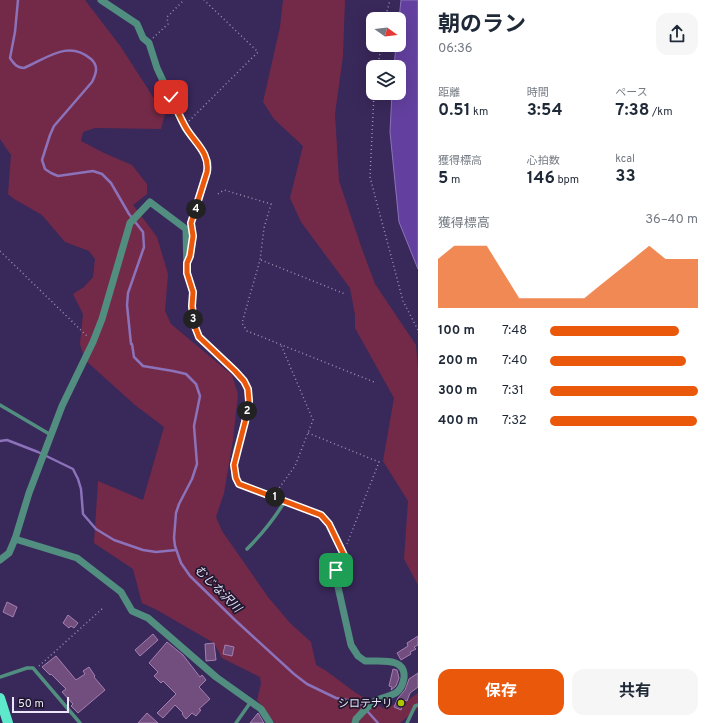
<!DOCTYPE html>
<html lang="ja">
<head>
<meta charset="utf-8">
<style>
	body { margin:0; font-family:Overpass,"Noto Sans JP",sans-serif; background:#f6f6f7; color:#1f2937; height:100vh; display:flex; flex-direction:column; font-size:15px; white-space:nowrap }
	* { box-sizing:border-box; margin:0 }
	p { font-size:13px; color:#747a83 }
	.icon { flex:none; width:22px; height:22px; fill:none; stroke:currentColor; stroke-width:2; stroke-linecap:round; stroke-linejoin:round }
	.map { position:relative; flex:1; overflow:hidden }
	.panel { display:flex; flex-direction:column; background:#fff; width:300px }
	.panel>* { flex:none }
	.needle { width:26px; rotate:105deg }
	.buttons { position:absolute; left:366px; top:12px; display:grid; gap:8px }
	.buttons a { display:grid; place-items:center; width:40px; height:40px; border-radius:8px; background:#fff; box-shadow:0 4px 16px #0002; font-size:20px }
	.scale { position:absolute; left:12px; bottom:10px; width:57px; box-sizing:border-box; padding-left:4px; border:2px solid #ece7fa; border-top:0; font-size:11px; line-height:14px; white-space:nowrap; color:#ece7fa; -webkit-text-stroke:3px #1e172d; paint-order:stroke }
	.pin { position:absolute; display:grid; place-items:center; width:34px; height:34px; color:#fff; margin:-17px; border-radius:8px; box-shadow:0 2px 6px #0006 }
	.km { position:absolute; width:20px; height:20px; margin:-10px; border-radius:50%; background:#222; color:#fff; font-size:11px; line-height:20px; text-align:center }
	.round { display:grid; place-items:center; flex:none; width:42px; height:42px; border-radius:12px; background:#f6f6f7 }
	.summary { display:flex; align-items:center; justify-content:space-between; height:68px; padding:0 20px }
	h1 { font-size:22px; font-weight:700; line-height:30px }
	.stats { display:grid; grid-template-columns:repeat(3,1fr); gap:6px; height:68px; padding:4px 20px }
	.stats div { display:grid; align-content:center }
	.stats b { font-size:17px; font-weight:700 }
	.stats small { font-size:11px; font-weight:400 }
	.stats p { font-size:11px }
	.chart { height:112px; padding:8px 20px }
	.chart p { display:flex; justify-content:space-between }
	.chart svg { width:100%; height:72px; margin-top:4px; fill:#ea580c; opacity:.7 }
	.action { display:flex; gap:8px; margin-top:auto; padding:8px 20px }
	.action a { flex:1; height:46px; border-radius:12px; background:#ea580c; color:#fff; font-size:16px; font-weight:700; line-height:46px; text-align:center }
	.action a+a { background:#f6f6f7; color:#1f2937 }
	ul { padding:0 20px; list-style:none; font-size:13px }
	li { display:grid; grid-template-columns:64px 48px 1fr; align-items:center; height:30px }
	li i { height:10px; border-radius:5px; background:#ea580c }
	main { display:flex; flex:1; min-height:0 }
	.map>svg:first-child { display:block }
</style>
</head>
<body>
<main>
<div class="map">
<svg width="418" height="723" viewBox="0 0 418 723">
	<rect width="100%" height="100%" fill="#39285a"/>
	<g fill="#732a48">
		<polygon points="0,0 85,0 121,47 155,100 166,110 161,129 95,128 83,132 81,141 104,153 132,165 147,184 147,194 133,205 157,237 168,274 165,311 171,324 232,375 238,394 233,440 224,493 216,517 222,531 268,597 290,623 311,642 316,665 325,670 356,693 383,708 407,701 418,693 418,708 400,723 275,723 257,700 261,684 260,677 222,658 214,643 157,610 142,603 133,569 94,543 98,481 143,500 164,427 135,405 85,360 80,344 83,314 73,294 84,287 93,277 95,259 89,251 65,242 42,215 14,199 8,194 11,155 0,139"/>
		<polygon points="283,0 345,0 343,56 335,114 339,181 362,249 375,284 416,345 418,370 418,585 404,559 408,501 383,461 394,398 355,328 355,315 350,288 301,222 290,198 303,146 274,119 263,102 280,27"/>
	</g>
	<polygon fill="#63409f" stroke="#8c72ba" points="401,0 418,0 418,269 399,222 390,132 392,93 399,93 399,67 394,67 396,45 399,45 399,19"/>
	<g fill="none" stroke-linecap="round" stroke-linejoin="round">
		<g stroke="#8c72ba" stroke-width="2.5">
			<path d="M18,0L15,32L10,58C14,64 17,68 24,68C46,59 68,39 91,59C99,66 96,74 92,82L54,126L50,135L42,160L45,169L51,173L58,176L93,171L102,174L111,183L129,214L143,232L144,247L128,293L127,305L131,344H132L134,357L143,366L173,371L186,374L196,384L200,396L194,426L197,464L192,479L179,504L176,513L174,538L175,546L181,563L190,576L235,620L294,674L307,684L336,698L359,702L378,723"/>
			<polyline points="0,441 7,440 38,452 73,469 78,479 81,489 83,514 96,529 114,540 143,550 156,552 176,550"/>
		</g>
	</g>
	<g fill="#724e7e" stroke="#a57fb2">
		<polygon points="7,602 17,607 13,617 3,612"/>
		<polygon points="68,615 78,623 74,628 71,626 69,628 63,623"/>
		<polygon points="153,634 158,640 140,656 135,650"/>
		<polygon points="418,636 418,645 414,647 416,649 410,652 411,654 401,660 397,653 408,646 407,643"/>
		<polygon points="167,642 183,655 200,677 202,675 206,680 199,687 210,699 199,709 201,710 196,716 192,713 186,719 182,714 183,713 175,705 163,718 157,713 176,694 163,681 161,683 154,676 158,672 149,663"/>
		<polygon points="214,643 216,660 206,661 205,644"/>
		<polygon points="225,645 234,647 232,656 223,654"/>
		<polygon points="56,656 76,680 85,674 83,671 89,667 95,676 94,677 105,690 78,713 71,706 73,704 62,692 66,689 51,674 50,675 42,667"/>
		<polygon points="393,669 397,670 399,678 396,686 391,690 392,687 389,686"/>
		<polygon points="418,673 418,687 410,693 407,701 404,700 401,710 394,707 398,698 405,690 409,679"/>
		<polygon points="147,713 158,723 138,723"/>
		<polygon points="258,713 264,723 250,723"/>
	</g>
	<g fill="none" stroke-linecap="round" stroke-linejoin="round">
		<g stroke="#9a90b1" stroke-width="1.5" stroke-dasharray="1 3" stroke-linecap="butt">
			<polyline points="385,19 390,0"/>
			<polyline points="153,38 168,24 167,17 184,0"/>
			<polyline points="378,67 381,45"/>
			<polyline points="374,93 370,177 403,301 418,330"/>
			<polyline points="189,121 258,52 204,0"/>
			<polyline points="218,194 224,190 271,204 264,228 260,260 242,323 247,331 374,382"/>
			<polyline points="0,251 88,337"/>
			<polyline points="261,260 345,294"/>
			<polyline points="308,433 379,462 347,544"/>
			<polyline points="277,491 295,466 313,420 281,345"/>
			<polyline points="39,666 103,608"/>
		</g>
		<g stroke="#518e80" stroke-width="3.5">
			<polyline points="0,405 51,435"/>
			<path d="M247,549C263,533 273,521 285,501"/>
			<polyline points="0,677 27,668 33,668 80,723"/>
			<polyline points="236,723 250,703"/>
			<polyline points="407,723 415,706 418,705"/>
		</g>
		<g stroke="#518e80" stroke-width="7">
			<polyline points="101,0 137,24 143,38 149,43 157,68 185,128 201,149 208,163 207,172 191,223 193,236 190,257"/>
			<polyline points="15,539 77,558 121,592 132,611 148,618 216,677 261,709 270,723"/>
			<path d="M0,560L9,553L15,539L29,493L62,406L93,342L102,319L130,223L150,202L186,229L187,273L193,292L192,306L194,324L199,337L235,371L244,381L248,389L249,401L245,422L237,449L234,465L235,477L239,484L321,515L329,524L344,555L336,570V578L351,645L358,656L365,661C378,662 406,656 404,678C403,683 401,689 397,692C392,696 383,697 377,700C369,704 362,713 356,719L355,723"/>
		</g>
		<polyline stroke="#5ee8cc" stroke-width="10" points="0,698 8,723"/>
	</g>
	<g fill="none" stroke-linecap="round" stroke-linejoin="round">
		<g stroke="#fff" stroke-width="8">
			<path id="route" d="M171,97C176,107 180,118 186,128C195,143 210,153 207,172L191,223L193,236L190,256L187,263V273L193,292L192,306L194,324L199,337L235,371L244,381L248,389L249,401L245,422L234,465L236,478L239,484L321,515L329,524L344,555L336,570"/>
		</g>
		<use href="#route" stroke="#ea580c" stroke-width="5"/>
	</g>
	<circle fill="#afc504" stroke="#1e172d" stroke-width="1.5" cx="401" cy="703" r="4"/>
	<g text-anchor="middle" stroke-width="3.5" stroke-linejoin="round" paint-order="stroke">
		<g font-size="11" fill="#ece7fa" stroke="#1e172d" text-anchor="end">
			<text x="393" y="707">シロテナリ</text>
		</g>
		<g font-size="12" font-style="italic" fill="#e2dbf5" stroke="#1e172d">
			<text transform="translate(218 589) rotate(45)" y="4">むじな沢川</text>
		</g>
	</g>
</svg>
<div class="buttons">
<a><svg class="needle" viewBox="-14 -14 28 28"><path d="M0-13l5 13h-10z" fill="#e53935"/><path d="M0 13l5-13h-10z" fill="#747a83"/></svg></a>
<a><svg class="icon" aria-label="layers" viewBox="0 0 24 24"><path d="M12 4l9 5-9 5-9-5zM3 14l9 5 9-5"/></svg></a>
</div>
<div class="scale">50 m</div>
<div class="pin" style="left:336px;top:570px;background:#1e9e55"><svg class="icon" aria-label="arrive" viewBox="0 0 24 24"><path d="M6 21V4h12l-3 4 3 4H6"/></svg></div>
<div class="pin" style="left:171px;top:97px;background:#d93025"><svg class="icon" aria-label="check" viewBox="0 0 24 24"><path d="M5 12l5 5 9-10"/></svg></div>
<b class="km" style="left:275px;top:497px">1</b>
<b class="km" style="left:247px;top:411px">2</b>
<b class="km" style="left:193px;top:319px">3</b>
<b class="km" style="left:196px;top:209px">4</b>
</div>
<section class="panel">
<div class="summary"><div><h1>朝のラン</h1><p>06:36</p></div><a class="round"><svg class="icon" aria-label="share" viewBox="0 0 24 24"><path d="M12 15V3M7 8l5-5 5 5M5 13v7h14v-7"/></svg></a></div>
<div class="stats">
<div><p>距離</p><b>0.51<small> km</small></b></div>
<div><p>時間</p><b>3:54</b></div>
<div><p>ペース</p><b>7:38<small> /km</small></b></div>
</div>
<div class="stats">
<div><p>獲得標高</p><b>5<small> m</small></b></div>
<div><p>心拍数</p><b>146<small> bpm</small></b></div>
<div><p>kcal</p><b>33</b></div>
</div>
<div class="chart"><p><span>獲得標高</span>36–40 m</p>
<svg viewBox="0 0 160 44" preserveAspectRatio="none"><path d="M0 44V14L10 6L20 6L30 6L40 22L50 38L60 38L70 38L80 38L90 38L100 30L110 22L120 14L130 6L140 14L150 14L160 14V44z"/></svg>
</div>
<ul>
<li><b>100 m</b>7:48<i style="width:87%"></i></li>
<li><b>200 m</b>7:40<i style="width:92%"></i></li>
<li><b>300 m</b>7:31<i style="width:100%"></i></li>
<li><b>400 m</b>7:32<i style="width:99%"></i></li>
</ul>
<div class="action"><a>保存</a><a>共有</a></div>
</section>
</main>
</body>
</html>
